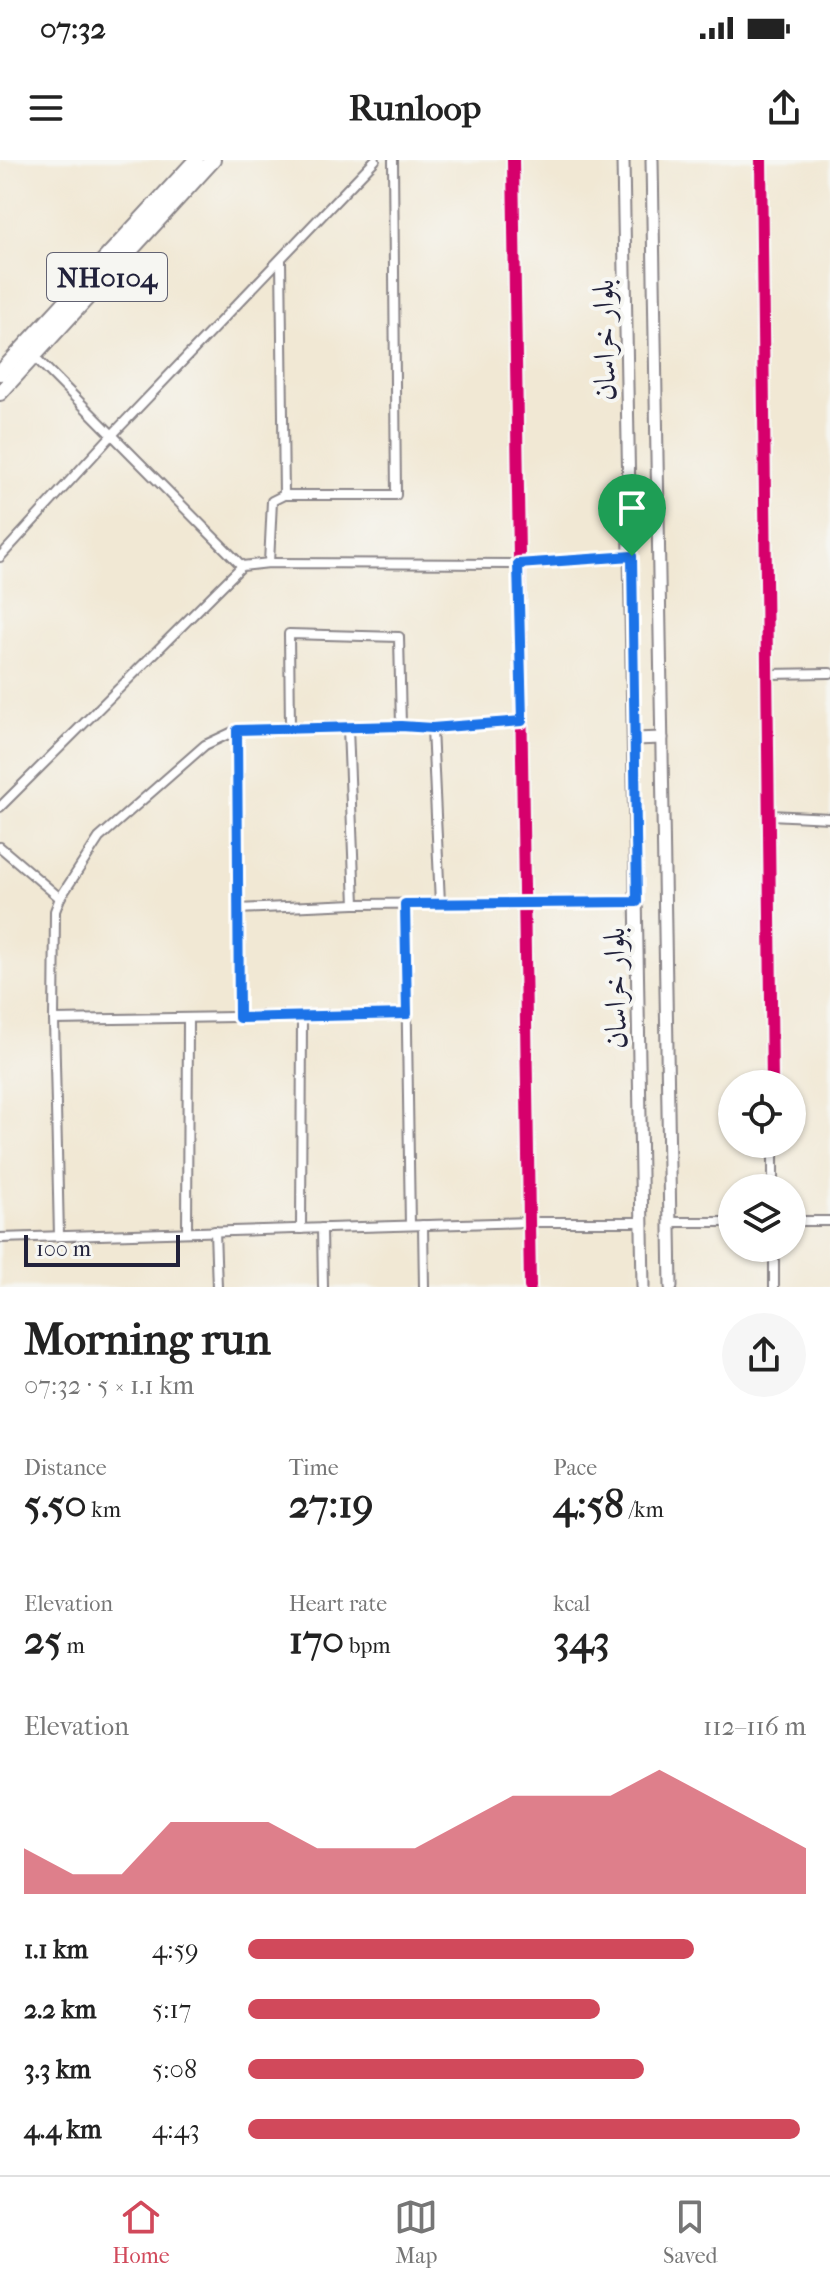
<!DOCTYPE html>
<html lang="en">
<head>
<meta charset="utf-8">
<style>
	body { margin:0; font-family:"IM FELL French Canon",Amiri,serif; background:#f6f6f6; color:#222; height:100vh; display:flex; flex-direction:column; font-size:30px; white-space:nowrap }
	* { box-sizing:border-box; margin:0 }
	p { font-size:26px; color:#767676 }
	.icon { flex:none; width:44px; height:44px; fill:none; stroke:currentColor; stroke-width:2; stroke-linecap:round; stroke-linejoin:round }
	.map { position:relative; height:1127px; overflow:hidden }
	.sheet { display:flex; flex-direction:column; background:#fff; flex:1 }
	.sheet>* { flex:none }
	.controls { position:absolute; left:718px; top:910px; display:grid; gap:16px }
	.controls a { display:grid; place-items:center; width:88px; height:88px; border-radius:50%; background:#fff; box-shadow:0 2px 6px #0004; font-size:40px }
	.scale { position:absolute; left:24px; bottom:20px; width:156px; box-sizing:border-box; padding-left:8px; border:4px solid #22223b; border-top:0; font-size:22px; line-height:28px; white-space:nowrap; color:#22223b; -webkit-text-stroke:6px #f6f6f2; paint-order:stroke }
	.pin { position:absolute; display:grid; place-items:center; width:68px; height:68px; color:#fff; margin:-82px -34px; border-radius:50% 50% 50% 0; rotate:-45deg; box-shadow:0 0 8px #0007 }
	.pin .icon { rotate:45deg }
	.round { display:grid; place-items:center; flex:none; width:84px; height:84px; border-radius:42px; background:#f6f6f6 }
	.summary { display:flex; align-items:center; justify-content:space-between; height:136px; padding:0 24px }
	h1 { font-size:44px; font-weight:700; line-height:60px }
	.stats { display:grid; grid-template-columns:repeat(3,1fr); gap:12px; height:136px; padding:8px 24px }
	.stats div { display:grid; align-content:center }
	.stats b { font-size:40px; font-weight:700 }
	.stats small { font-size:22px; font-weight:400 }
	.stats p { font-size:22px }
	.chart { height:224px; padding:16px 24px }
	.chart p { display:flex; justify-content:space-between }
	.chart svg { width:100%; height:144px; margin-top:8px; fill:#d1495b; opacity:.7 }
	ul { padding:0 24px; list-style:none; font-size:26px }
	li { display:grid; grid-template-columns:128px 96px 1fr; align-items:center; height:60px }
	li i { height:20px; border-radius:10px; background:#d1495b }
	.status { display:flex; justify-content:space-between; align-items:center; height:56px; padding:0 40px; background:#fff; direction:ltr }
	.status svg { height:22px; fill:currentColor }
	header { display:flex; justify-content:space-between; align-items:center; height:104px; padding:0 24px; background:#fff; font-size:36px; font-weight:700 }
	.menu { display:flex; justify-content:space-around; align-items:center; height:112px; border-top:2px solid #e0e0e0; background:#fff; font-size:22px; color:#767676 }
	.menu a { display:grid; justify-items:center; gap:4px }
	.menu .active { color:#d1495b }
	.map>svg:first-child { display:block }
</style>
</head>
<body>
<div class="status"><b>07:32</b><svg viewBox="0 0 49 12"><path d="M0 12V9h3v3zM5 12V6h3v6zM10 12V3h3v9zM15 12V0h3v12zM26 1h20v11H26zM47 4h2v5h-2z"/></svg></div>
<header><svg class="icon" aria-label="menu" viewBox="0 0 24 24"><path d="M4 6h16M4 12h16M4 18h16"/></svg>Runloop<svg class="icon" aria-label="share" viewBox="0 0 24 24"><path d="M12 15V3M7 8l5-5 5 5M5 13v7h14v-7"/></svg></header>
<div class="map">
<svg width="830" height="1127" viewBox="0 0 830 1127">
	<rect width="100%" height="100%" fill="#f6f6f2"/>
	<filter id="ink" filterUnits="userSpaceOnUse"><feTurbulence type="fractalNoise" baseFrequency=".0125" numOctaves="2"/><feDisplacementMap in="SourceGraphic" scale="16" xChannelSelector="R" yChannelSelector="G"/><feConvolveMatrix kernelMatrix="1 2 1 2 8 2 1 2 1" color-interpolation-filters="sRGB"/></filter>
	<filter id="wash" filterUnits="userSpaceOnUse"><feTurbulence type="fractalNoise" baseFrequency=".006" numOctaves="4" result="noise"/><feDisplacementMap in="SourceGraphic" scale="32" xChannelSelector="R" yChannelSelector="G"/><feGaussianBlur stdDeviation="1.8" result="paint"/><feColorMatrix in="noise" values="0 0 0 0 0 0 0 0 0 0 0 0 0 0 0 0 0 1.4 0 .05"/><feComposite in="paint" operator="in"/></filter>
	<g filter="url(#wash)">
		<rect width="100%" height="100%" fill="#f1e8d4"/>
	</g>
	<g filter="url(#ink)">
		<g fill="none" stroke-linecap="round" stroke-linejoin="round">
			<g stroke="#8a8588" stroke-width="12">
				<g id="street">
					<polyline points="513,0 530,1127"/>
					<polyline points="761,0 772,924"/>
					<polyline points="281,100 284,335"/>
					<polyline points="34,196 242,406"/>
					<polyline points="0,397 112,275 375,0"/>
					<polyline points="269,403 272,341 284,335 396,335 393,0"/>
					<polyline points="768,514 830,513"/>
					<polyline points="290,568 289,474 399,477 401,566"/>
					<polyline points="348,568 355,744"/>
					<polyline points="432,568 440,743"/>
					<polyline points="237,570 239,858"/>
					<polyline points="0,647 242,406 269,403 518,404 632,396"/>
					<polyline points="770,655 830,658"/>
					<polyline points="0,687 60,738"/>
					<polyline points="405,744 410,1065"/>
					<polyline points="238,749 355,744 637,742"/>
					<polyline points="54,860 407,854"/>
					<polyline points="773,984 773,1028"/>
					<polyline points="792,1061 830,1061"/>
					<polyline points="670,1062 732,1062"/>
					<polyline points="423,1065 424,1127"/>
					<polyline points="322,1068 323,1127"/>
					<polyline points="301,1069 302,857"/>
					<polyline points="215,1071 217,1127"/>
					<polyline points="187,1072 188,859"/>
					<polyline points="59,1076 54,860 55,751 60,738 99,678 205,585 237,570 401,566 432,568 522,561"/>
					<polyline points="0,1078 529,1062 642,1062"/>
					<polyline points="774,1088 774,1127"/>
				</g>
			</g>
			<g stroke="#8a8588" stroke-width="15">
				<g id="secondary">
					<polyline points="623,0 643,1127"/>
					<polyline points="652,0 671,1127"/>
					<polyline points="635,579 662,578"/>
				</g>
			</g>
			<g stroke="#8a8588" stroke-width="18">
				<g id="highway">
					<polyline points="0,213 196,0"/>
					<polyline points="0,233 213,0"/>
				</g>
			</g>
			<use href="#street" stroke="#fff" stroke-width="8"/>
			<use href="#secondary" stroke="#fff" stroke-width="11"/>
			<use href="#highway" stroke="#fff" stroke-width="14"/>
			<g stroke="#f6f6f2" stroke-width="17">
				<g id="cycleway">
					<polyline points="513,0 530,1127"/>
					<polyline points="761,0 772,924"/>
				</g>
			</g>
			<use href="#cycleway" stroke="#d6006c" stroke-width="12"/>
		</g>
	</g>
	<g fill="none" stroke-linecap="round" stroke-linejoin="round" filter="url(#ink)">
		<g stroke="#fff" stroke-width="16">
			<polygon id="route" points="632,396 637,742 405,744 407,854 239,858 237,570 401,566 432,568 522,561 518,404"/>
		</g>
		<use href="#route" stroke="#1a73e8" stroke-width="10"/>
	</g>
	<g text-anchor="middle" stroke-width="8" stroke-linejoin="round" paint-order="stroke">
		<rect fill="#f6f6f2" stroke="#626272" stroke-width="2" x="47" y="93" width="120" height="48" rx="6"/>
		<g font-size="28" font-weight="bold" fill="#22223b">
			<text x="107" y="127">NH0104</text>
		</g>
		<g font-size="30" fill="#22223b" stroke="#f6f6f2">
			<text transform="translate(604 180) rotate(-91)" y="10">بلوار خراسان</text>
			<text transform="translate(615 828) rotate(-91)" y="10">بلوار خراسان</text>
		</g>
	</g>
</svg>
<div class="controls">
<a><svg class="icon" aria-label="locate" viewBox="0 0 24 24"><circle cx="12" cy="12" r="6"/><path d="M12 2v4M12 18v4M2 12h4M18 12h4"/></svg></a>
<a><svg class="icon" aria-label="layers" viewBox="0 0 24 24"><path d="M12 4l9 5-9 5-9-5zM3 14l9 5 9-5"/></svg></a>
</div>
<div class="scale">100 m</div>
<div class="pin" style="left:632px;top:396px;background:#1e9e55"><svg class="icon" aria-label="arrive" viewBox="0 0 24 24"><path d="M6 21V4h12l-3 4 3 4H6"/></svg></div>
</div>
<section class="sheet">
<div class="summary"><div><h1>Morning run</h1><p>07:32 · 5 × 1.1 km</p></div><a class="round"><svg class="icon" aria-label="share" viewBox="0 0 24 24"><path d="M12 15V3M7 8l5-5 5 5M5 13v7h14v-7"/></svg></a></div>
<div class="stats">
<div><p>Distance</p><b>5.50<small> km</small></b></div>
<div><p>Time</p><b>27:19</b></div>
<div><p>Pace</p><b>4:58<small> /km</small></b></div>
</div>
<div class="stats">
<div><p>Elevation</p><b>25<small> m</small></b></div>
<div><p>Heart rate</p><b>170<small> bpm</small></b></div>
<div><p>kcal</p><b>343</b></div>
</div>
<div class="chart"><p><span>Elevation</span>112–116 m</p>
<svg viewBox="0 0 160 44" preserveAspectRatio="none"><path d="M0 44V30L10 38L20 38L30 22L40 22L50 22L60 30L70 30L80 30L90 22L100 14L110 14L120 14L130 6L140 14L150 22L160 30V44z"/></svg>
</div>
<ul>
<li><b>1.1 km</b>4:59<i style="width:80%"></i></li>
<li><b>2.2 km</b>5:17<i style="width:63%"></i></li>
<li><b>3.3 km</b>5:08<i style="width:71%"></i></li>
<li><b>4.4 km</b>4:43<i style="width:99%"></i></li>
</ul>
</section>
<nav class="menu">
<a class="active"><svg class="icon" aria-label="home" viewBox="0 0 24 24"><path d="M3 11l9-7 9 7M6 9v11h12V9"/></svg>Home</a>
<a><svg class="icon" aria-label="map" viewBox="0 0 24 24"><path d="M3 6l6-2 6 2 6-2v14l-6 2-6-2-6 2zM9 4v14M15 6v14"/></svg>Map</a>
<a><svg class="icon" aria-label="saved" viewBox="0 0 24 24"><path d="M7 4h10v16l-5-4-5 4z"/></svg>Saved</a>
</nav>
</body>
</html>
